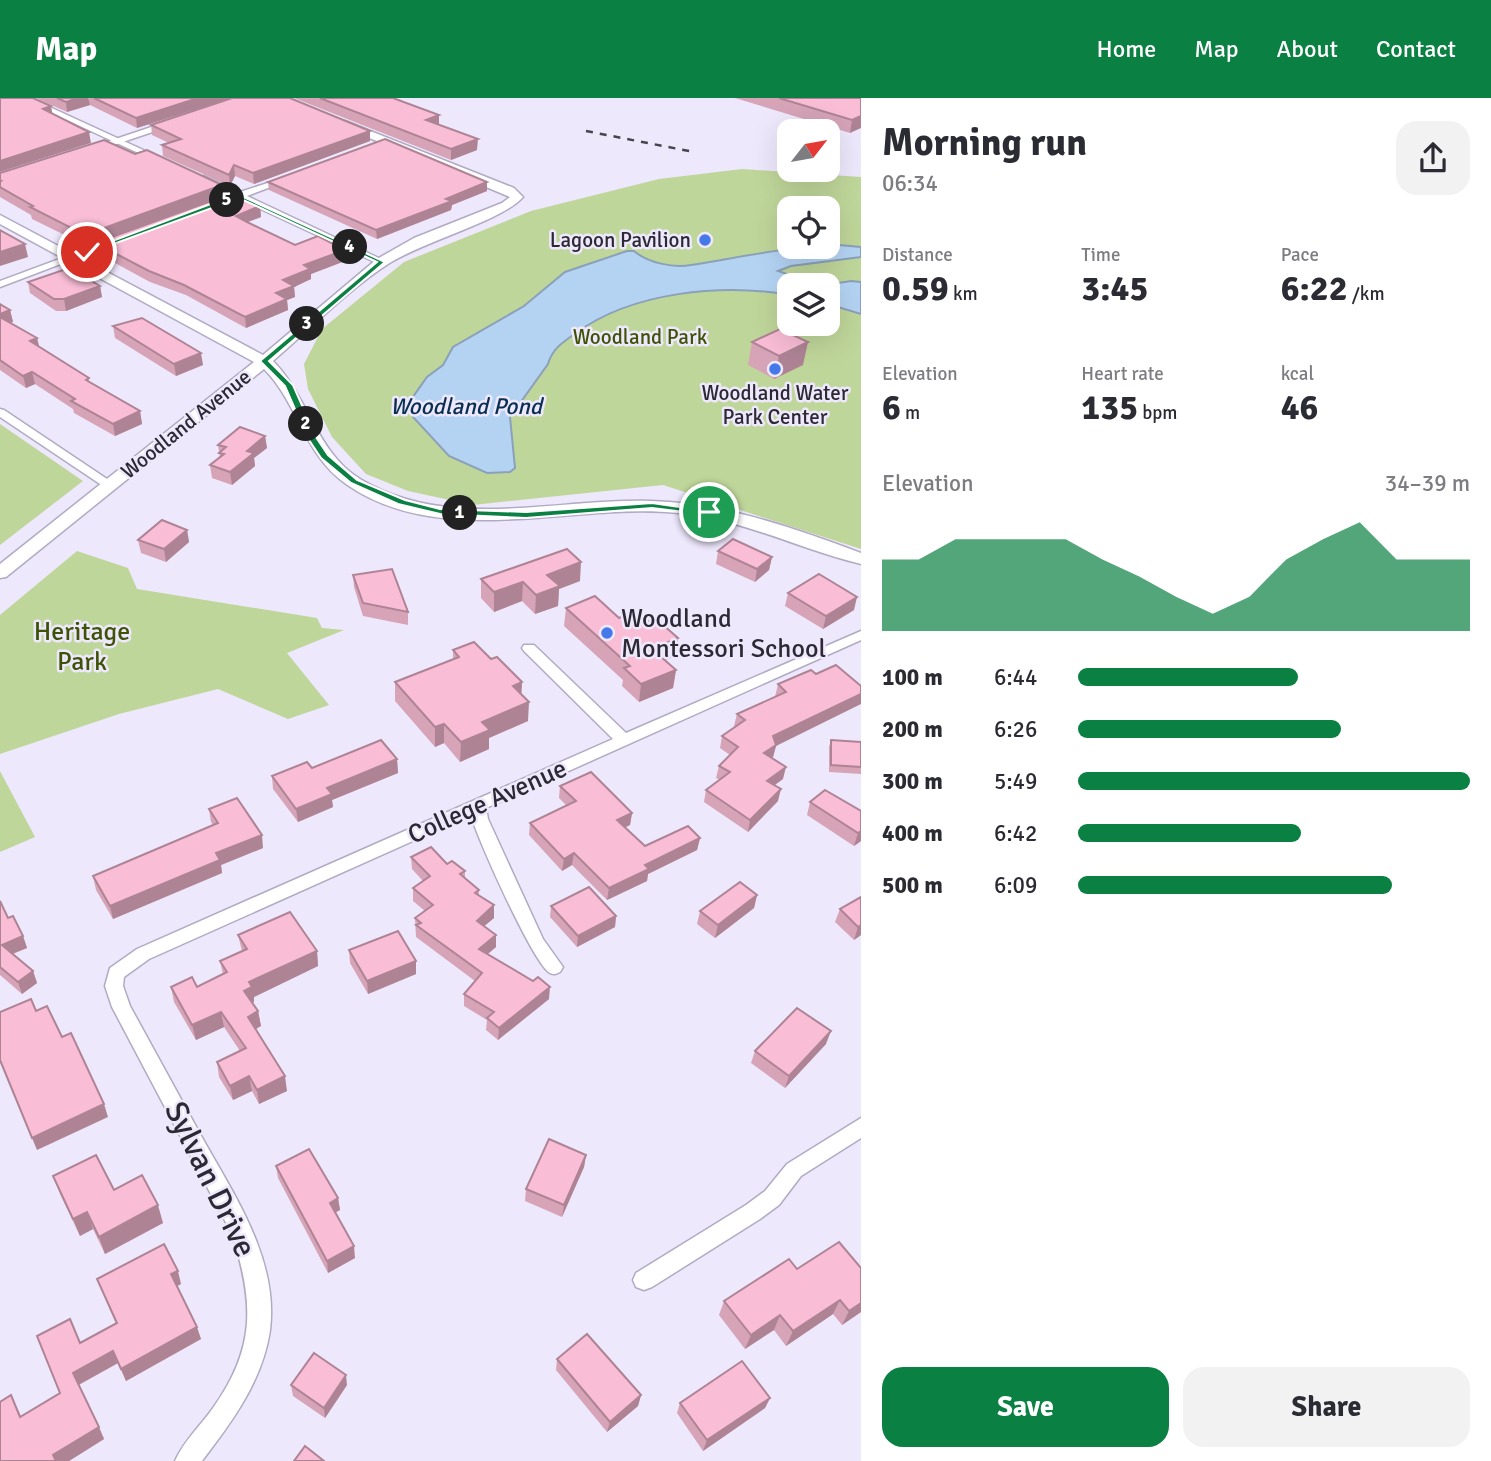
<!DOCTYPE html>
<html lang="en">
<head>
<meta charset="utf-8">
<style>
	body { margin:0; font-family:Signika,sans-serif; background:#f2f2f3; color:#2b2b33; height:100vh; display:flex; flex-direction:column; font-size:26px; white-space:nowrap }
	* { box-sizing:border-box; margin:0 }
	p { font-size:23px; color:#7c7c81 }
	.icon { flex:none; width:38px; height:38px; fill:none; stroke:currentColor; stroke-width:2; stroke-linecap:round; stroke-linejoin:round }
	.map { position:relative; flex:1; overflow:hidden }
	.sheet { display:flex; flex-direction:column; background:#fff; width:630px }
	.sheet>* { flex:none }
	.needle { width:46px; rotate:59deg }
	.fabs { position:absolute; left:777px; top:21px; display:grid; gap:14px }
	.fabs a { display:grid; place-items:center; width:63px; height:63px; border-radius:14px; background:#fff; box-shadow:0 7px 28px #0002; font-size:35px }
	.pin { position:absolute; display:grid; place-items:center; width:60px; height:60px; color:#fff; margin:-30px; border:4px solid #fff; border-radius:50%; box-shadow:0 2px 7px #0007 }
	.km { position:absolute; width:35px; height:35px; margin:-18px; border-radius:50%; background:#222; color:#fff; font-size:19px; line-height:35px; text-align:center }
	.round { display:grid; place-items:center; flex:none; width:74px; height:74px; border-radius:21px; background:#f2f2f3 }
	.headline { display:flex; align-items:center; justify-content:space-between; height:119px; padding:0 21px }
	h1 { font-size:38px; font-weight:800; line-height:52px }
	.metrics { display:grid; grid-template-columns:repeat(3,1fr); gap:10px; height:119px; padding:7px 21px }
	.metrics div { display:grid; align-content:center }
	.metrics b { font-size:35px; font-weight:800 }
	.metrics small { font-size:19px; font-weight:400 }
	.metrics p { font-size:19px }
	.chart { height:196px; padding:14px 21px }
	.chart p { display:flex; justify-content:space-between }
	.chart svg { width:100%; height:126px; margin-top:7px; fill:#0b8043; opacity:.7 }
	.cta { display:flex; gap:14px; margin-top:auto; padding:14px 21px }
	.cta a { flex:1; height:80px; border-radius:21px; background:#0b8043; color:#fff; font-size:28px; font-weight:800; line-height:80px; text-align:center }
	.cta a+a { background:#f2f2f3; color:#2b2b33 }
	ul { padding:0 21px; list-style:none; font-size:23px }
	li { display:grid; grid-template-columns:112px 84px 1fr; align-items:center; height:52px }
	li i { height:18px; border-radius:9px; background:#0b8043 }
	header { display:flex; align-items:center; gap:42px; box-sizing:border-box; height:98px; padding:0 35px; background:#0b8043; color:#fff }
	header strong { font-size:33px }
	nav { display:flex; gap:38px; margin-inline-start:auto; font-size:24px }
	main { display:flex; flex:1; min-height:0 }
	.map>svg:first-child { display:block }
</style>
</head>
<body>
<header>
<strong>Map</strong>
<nav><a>Home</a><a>Map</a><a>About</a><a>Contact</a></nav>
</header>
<main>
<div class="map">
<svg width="861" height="1363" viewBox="0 0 861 1363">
	<rect width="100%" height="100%" fill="#eee8fd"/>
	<g fill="#bfd69a" fill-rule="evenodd">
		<path d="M742,71L861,79V451L663,387L473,407L408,393L366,376L332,339L308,291L304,266L322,231L404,164L531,113L659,81ZM789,110H828V149H789ZM789,187H828V226H789Z"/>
		<polygon points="0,326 83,383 0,447"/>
		<polygon points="77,453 128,470 137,491 317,520 322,530 344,532 287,555 329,607 288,621 218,591 119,616 0,656 0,517"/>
		<polygon points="0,673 35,739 0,754"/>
	</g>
	<g fill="#b4d3f3" stroke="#8ba0b9" stroke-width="2">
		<path d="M828,146L861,149V159L791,168L778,173L819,187H789V197C722,185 632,194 576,235C563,244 552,251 548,266L510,319L515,370L510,374L487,375L449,358L413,319L408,306L427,279L443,267L453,249L524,208L565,174L627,153H634C648,165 673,170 691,167C737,160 781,149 828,149Z"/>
		<polygon points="851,183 861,184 861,216 828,206 828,187 825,187"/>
	</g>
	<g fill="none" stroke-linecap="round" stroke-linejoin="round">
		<g stroke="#b1aac3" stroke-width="3">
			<g id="minor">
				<polygon points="19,0 30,0 165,62 158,64"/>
				<polygon points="204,78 240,94 289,78 289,82 247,98 387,164 379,166 239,101 216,107 216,103 231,97 201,83 201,79"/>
				<polygon points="116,140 124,142 0,189 0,183"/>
				<polygon points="0,311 4,312 116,387 110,391 106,390 0,319"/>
				<path d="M861,533V542L486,710L488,721L543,841L563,869L560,874C556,876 554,877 550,875C534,867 476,738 471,717L149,861L124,879L123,888L130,908C153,950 176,992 199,1034C232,1094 279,1160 270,1232C263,1282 232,1324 202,1363H175C183,1344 201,1327 213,1310C256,1250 254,1204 232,1136L112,909L105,888L110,870L137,851L613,641L524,553L522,550L524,547H534L626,635Z"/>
				<polygon points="861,1020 861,1040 801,1078 779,1107 760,1121 652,1189 644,1192 636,1189 633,1182 636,1175 746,1107 765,1093 787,1066"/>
			</g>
		</g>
		<g stroke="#b1aac3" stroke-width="3">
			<g id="tertiary">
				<polygon points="175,21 185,23 90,55 80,53"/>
				<path d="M345,23L514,90L523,99C502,123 422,144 388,166C348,192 309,232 273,263C308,298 316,354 360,381C448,434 555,400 651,403C724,405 794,430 861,455V466C798,451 746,422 678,415C571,404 442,453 346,386C304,357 298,305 264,271L6,479L0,480V466L254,264L0,126V117L263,257L377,161L414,140L502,105L510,99L341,28L339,26Z"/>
			</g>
		</g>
		<use href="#minor" fill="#fff" fill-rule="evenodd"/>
		<use href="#tertiary" fill="#fff" fill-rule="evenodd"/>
		<polyline stroke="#47434f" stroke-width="2.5" stroke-dasharray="7 7" stroke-linecap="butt" points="586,33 694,54"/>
	</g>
	<g fill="#d6a3b7">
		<polygon points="36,0 231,0 137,30 90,7 67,14"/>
		<polygon points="294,0 393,0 439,26 477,52 451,62"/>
		<polygon points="735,0 861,0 850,35"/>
		<polygon points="151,27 370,33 370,43 254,86 235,78 230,88 163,58 162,47 169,45 152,37"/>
		<polygon points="135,56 222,87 223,98 87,148 32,121 31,117 0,99 0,75"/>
		<polygon points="268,84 487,93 452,107 451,112 377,141 269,92"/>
		<polygon points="260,108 261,119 247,124 295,147 345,152 345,163 311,176 311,181 294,189 295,199 287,202 288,212 246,230 186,197 150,184 104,159 104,157 100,155 98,144"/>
		<polygon points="28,184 100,188 102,199 66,213 56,213 30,195"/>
		<polygon points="0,206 10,212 13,224 10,225 37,240 39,248 89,280 89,284 140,313 142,326 115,338 74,315 73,311 35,286 26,290 0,272"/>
		<polygon points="113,228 203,267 176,278 115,240"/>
		<polygon points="752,244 803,267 774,281 748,267"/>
		<polygon points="265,338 267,350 254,360 255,368 232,387 212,380 210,367 220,360 218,347"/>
		<polygon points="187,432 189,444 166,464 141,455 138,442"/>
		<polygon points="718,453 772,459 769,472 755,484 716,466"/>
		<polygon points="353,477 408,514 408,527 363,518 354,489"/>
		<polygon points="481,481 580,483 559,491 558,508 535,516 522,503 494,514 481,500"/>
		<polygon points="788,495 854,512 823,531 785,508"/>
		<polygon points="566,510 619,520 675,558 665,562 676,572 673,590 639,604 622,588 623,582 564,528"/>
		<polygon points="453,552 491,561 522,584 521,596 528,623 489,640 489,651 460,664 444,645 435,649 395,603 395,584 453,561"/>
		<polygon points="811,572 776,648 773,659 772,660 783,681 774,687 778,703 748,734 704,704 706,692 720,682 716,680 719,668 730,657 720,650 722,638 735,629 734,628 737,616 775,599 778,586"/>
		<polygon points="831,642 861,644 861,676 829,674 829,649"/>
		<polygon points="397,661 398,675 332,702 333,709 298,724 273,691 272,678 312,670"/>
		<polygon points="560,688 632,715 630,727 625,729 645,748 700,740 697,752 648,776 647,783 607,802 572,767 562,773 529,737 530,725 567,708 559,700"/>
		<polygon points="810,704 861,713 861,743 854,748 807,717"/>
		<polygon points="209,711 263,750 221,767 222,775 113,821 96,792 93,778 213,727 211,724"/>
		<polygon points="411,759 447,766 465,773 465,780 479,792 479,797 494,807 494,820 484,828 496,837 496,849 488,856 549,901 498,942 486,932 487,922 464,908 464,896 475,883 416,839 415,820 425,813 413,803 413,790 423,783 412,771"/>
		<polygon points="757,797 754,810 715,840 697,826 700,813"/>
		<polygon points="861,799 861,837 854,842 835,824 840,811"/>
		<polygon points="0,803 8,820 23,838 27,850 13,856 33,873 37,885 22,896 0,877"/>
		<polygon points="551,808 616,818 615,829 577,849 550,819"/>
		<polygon points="238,837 317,853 318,868 254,899 254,904 252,905 258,913 261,928 256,931 287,993 259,1006 252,993 233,1002 219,979 217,964 240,953 224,929 196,942 174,904 171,889 197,889 223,876 220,863 242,853"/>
		<polygon points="349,852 416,863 416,876 368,896 350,865"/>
		<polygon points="826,946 785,990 751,965 755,953"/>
		<polygon points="586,1057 584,1069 562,1119 525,1103 526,1091"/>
		<polygon points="276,1068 338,1100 340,1112 335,1114 355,1160 328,1175 278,1080"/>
		<polygon points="53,1078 114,1092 163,1125 105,1156 93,1131 80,1138 60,1096"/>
		<polygon points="797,1171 861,1214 842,1227 833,1216 786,1248 774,1232 745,1251 719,1217 724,1203"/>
		<polygon points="97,1181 181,1186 177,1188 201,1241 126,1283 118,1265 79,1287 104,1341 69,1363 0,1363 11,1297 21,1318 60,1295 80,1245 116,1226"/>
		<polygon points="557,1261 641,1297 638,1308 607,1334 556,1272"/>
		<polygon points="291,1287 347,1287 325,1320 293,1298"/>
		<polygon points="770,1300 765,1310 703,1353 677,1315 680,1305"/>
	</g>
	<g fill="#ae8495">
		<polygon points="78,0 88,0 90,7 67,14 66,4"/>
		<polygon points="198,0 231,0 137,30 136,20"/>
		<polygon points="51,8 53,19 43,11"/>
		<polygon points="439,17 439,27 426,22"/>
		<polygon points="861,18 861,30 850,35 852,22"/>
		<polygon points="370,33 370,43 254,86 253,75"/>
		<polygon points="89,34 91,45 0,74 0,63"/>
		<polygon points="478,41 477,52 451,62 451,51"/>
		<polygon points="234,67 235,78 230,88 229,77"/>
		<polygon points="487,84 487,93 452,107 451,112 377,141 376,132"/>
		<polygon points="222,87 223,98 87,148 85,137"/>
		<polygon points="260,108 261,119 237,128 236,118"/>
		<polygon points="25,146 28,159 0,168 0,154"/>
		<polygon points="345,152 345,163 311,176 311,181 294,189 295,199 287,202 288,212 246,230 245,219 276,195 283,182 304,167"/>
		<polygon points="100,188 102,199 66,213 64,201"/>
		<polygon points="10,212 13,224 0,228 0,216"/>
		<polygon points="37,240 40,252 30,243"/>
		<polygon points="808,244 803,267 774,281 779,258"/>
		<polygon points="201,255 203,267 176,278 174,266"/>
		<polygon points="32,274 35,286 26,290 23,278"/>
		<polygon points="140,313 142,326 115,338 113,326"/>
		<polygon points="265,338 267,350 254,360 255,368 232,387 230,374 247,353"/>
		<polygon points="187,432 189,444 166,464 164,451"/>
		<polygon points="772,459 769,472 755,484 757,471"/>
		<polygon points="581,464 580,483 559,491 558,508 535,516 536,497 547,477"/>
		<polygon points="523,484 522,503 494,514 494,494"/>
		<polygon points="857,499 854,512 823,531 826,518"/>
		<polygon points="678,540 675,558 649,569 652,551"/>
		<polygon points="676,572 673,590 639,604 641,586"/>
		<polygon points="522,584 521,604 513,588"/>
		<polygon points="861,596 861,606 776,648 773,659 761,667 764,655 773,638"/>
		<polygon points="529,604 528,623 489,640 489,651 460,664 461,644 482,624"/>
		<polygon points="444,626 444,645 435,649 435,629"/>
		<polygon points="397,661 398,675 332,702 333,709 298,724 296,711 327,690"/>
		<polygon points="786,669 783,681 764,695 767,683"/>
		<polygon points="781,691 778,703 748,734 750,722"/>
		<polygon points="632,715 630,727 616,734 617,722"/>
		<polygon points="861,733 861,743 854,748 858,735"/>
		<polygon points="262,737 263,750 221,767 222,775 113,821 110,808 216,755"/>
		<polygon points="700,740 697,752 648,776 647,783 607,802 609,790 645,767"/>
		<polygon points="574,755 572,767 562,773 564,761"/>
		<polygon points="757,797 754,810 715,840 718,827"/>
		<polygon points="494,807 494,820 476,835 477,823"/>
		<polygon points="616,818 615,829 577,849 578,838"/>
		<polygon points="861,827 861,837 854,842 858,829"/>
		<polygon points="496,837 496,849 479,863 479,851"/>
		<polygon points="23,838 27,850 6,858 2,847"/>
		<polygon points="317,853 318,868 254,899 254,904 247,908 244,893 249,884"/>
		<polygon points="416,863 416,876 368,896 367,883"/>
		<polygon points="33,873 37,885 22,896 18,884"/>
		<polygon points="550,889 549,901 498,942 499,930"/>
		<polygon points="258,913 261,928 250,934 248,919"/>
		<polygon points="221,914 224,929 196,942 192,927"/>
		<polygon points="831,933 826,946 785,990 789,978"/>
		<polygon points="249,978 252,993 233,1002 230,988"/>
		<polygon points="285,978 287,993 259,1006 257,992"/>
		<polygon points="104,1006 108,1019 37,1052 32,1040"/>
		<polygon points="586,1057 584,1069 562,1119 564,1107"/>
		<polygon points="338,1100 340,1112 331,1117 330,1105"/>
		<polygon points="158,1107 163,1125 105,1156 99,1139"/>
		<polygon points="87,1114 93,1131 80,1138 73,1121"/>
		<polygon points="354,1148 355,1160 328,1175 327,1163"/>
		<polygon points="178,1173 181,1186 175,1189 171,1176"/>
		<polygon points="840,1202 833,1216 786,1248 793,1233"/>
		<polygon points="861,1205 861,1214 842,1227 849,1213"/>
		<polygon points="780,1217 774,1232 745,1251 751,1237"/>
		<polygon points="197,1229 201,1241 126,1283 121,1271"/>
		<polygon points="113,1253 118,1265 78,1287 73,1275"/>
		<polygon points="346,1277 347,1287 325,1320 324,1310"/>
		<polygon points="641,1297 638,1308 607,1334 610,1324"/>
		<polygon points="770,1300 765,1310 703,1353 707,1342"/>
		<polygon points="99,1329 104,1341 69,1363 56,1363 53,1357"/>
	</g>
	<g fill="#f9bdd5" stroke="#ae8495" stroke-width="2">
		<polygon points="0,0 33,0 51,8 43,11 89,34 0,63"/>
		<polygon points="57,0 78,0 66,4"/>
		<polygon points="94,0 198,0 136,20"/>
		<polygon points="232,0 290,0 370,33 253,75 234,67 229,77 162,47 181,41 151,27"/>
		<polygon points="320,0 393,0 439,17 426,22 478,41 451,51"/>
		<polygon points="779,0 861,0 861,18 852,22"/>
		<polygon points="385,41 487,84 446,101 452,103 376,132 268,84"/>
		<polygon points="104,42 135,56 147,52 222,87 85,137 30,109 33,108 0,89 0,84 1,83 0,83 0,75"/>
		<polygon points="233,95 260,108 236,118 247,124 295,147 318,138 345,152 304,167 310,171 283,182 294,188 276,195 287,201 245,219 184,187 149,173 103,149 106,148 98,144"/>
		<polygon points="0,132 25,146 0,154"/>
		<polygon points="69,170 100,188 64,201 54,201 28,184"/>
		<polygon points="0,206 10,212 0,216"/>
		<polygon points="0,219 37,240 30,243 89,280 86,282 140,313 113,326 71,303 75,301 32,274 23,278 0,262"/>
		<polygon points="142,220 201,255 174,266 113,228"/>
		<polygon points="780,231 808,244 779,258 752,244"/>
		<polygon points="240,329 265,338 247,353 254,355 230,374 210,367 224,356 219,355 226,349 218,347"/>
		<polygon points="162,422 187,432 164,451 138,442"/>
		<polygon points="733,441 772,459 757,471 718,453"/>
		<polygon points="567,451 581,464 547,477 560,488 536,497 523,484 494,494 481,481"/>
		<polygon points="392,471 408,514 363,505 353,477"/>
		<polygon points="819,476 857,499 826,518 788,495"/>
		<polygon points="595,498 619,520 625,517 638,528 655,520 678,540 652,551 676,572 641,586 624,570 630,568 566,510"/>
		<polygon points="474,544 491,561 497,559 522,584 513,588 529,604 482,624 490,632 461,644 444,626 435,629 395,584 459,559 453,552"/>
		<polygon points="836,567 861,588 861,596 773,638 776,647 764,655 786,669 767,683 781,691 750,722 706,692 730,674 719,668 738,649 722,638 745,622 737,616 786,594 778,586 811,572 816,576"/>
		<polygon points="381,642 397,661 327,690 332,696 296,711 272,678 307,664 312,670"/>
		<polygon points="831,642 861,644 861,669 831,667"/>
		<polygon points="591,674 632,715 617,722 645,748 688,728 700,740 645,767 649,771 609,790 574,755 564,761 530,725 576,703 560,688"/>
		<polygon points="825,692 861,713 861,733 858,735 810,704"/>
		<polygon points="237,700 262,737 216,755 220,762 110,808 93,778 218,725 209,711"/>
		<polygon points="431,749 447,766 452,763 465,773 460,776 479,792 475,795 494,807 477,823 496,837 479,851 533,883 538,879 550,889 499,930 487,920 494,914 464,896 482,875 416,827 421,825 415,820 433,807 413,790 430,778 411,759"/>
		<polygon points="740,784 757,797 718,827 700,813"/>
		<polygon points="589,789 616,818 578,838 551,808"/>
		<polygon points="861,799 861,827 858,829 840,811"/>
		<polygon points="0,803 8,820 13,818 23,838 2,847 33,873 18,884 0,869"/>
		<polygon points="290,814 317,853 249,884 252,889 244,893 258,913 248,919 285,978 257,992 249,978 230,988 217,964 246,950 221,914 192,927 171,889 192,879 197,889 227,874 220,863 247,851 238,837"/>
		<polygon points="398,833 416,863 367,883 349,852"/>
		<polygon points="31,901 36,913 47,908 62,939 71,935 104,1006 32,1040 0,962 0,914"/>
		<polygon points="797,910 831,933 789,978 755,953"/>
		<polygon points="549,1041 586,1057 564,1107 526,1091"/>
		<polygon points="309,1051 338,1100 330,1105 354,1148 327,1163 276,1068"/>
		<polygon points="96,1057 114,1092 142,1077 158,1107 99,1139 87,1114 73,1121 53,1078"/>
		<polygon points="839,1144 861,1170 861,1205 849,1213 840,1202 793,1233 780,1217 751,1237 724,1203 789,1161 797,1171"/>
		<polygon points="164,1146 178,1173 171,1176 197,1229 121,1271 113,1253 73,1275 99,1329 53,1357 56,1363 0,1363 0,1304 11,1297 20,1319 60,1295 37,1238 70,1221 80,1245 117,1225 97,1181"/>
		<polygon points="587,1236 641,1297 610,1324 557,1261"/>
		<polygon points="314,1255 346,1277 324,1310 291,1287"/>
		<polygon points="742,1263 770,1300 707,1342 680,1305"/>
		<polygon points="305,1348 324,1363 294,1363"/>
	</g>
	<polygon fill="#0b8043" stroke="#fff" stroke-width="2" points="237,96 385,164 269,263 293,287 316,339 328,357 357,382 405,402 440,411 526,414 652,405 714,414 709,417 652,410 526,420 440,416 398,406 351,385 321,360 307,339 285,288 260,263 377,164 239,100 89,155 83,154"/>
	<g fill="#4578e9" stroke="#eee8fd" stroke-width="2.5">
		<circle cx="705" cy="142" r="7"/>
		<circle cx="775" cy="271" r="7"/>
		<circle cx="607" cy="535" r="7"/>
	</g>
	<g text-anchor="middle" stroke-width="5" stroke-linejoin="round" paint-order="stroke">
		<g font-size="21" fill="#2c2933" stroke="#eee8fd" text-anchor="end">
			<text x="691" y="149">Lagoon Pavilion</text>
			<text x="775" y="302" text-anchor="middle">Woodland Water<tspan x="775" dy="24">Park Center</tspan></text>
		</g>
		<g font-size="21" fill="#3d5205" stroke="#eee8fd">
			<text x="640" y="246">Woodland Park</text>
		</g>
		<g font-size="21" fill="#2c2933" stroke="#eee8fd">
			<text transform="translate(186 326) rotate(-39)" y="7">Woodland Avenue</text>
		</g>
		<g font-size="23" font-style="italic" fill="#092f51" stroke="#eee8fd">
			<text x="466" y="316">Woodland Pond</text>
		</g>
		<g font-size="26" fill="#2c2933" stroke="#eee8fd" text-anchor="start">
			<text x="621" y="529">Woodland<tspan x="621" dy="30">Montessori School</tspan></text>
		</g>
		<g font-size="26" fill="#3d5205" stroke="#eee8fd">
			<text x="82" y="542">Heritage<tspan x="82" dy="30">Park</tspan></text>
		</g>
		<g font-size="26" fill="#2c2933" stroke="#eee8fd">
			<text transform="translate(487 703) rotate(-24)" y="9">College Avenue</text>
		</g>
		<g font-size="32" fill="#2c2933" stroke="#eee8fd">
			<text transform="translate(211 1081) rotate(64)" y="11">Sylvan Drive</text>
		</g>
	</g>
</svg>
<div class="fabs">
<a><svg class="needle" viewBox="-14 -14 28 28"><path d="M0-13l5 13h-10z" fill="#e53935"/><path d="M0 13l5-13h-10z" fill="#7c7c81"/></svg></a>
<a><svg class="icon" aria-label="locate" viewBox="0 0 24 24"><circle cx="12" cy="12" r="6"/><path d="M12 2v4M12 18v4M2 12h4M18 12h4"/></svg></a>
<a><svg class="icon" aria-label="layers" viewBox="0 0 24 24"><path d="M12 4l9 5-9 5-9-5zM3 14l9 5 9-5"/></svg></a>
</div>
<div class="pin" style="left:709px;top:414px;background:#1e9e55"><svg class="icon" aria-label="arrive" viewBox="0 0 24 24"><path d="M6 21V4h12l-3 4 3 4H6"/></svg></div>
<div class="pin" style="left:87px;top:154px;background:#d93025"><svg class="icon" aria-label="check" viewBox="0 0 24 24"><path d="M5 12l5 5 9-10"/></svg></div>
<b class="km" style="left:460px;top:415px">1</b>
<b class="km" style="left:306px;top:326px">2</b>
<b class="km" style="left:307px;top:226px">3</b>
<b class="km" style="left:350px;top:149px">4</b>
<b class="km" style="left:227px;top:102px">5</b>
</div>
<section class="sheet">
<div class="headline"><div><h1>Morning run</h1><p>06:34</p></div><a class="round"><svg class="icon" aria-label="share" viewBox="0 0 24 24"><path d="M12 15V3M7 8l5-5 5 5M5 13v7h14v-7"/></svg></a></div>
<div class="metrics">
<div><p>Distance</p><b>0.59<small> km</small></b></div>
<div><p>Time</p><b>3:45</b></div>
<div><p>Pace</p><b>6:22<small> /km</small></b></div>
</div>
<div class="metrics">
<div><p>Elevation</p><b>6<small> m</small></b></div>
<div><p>Heart rate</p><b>135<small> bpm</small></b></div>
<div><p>kcal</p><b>46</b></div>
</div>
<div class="chart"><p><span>Elevation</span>34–39 m</p>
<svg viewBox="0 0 160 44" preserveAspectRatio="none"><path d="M0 44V19L10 19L20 12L30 12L40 12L50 12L60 19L70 25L80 32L90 38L100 32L110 19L120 12L130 6L140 19L150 19L160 19V44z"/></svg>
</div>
<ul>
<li><b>100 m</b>6:44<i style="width:56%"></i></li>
<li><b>200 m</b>6:26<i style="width:67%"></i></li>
<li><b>300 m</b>5:49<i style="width:100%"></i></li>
<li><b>400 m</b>6:42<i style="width:57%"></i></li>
<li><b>500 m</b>6:09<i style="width:80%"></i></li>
</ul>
<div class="cta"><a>Save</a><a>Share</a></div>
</section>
</main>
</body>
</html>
